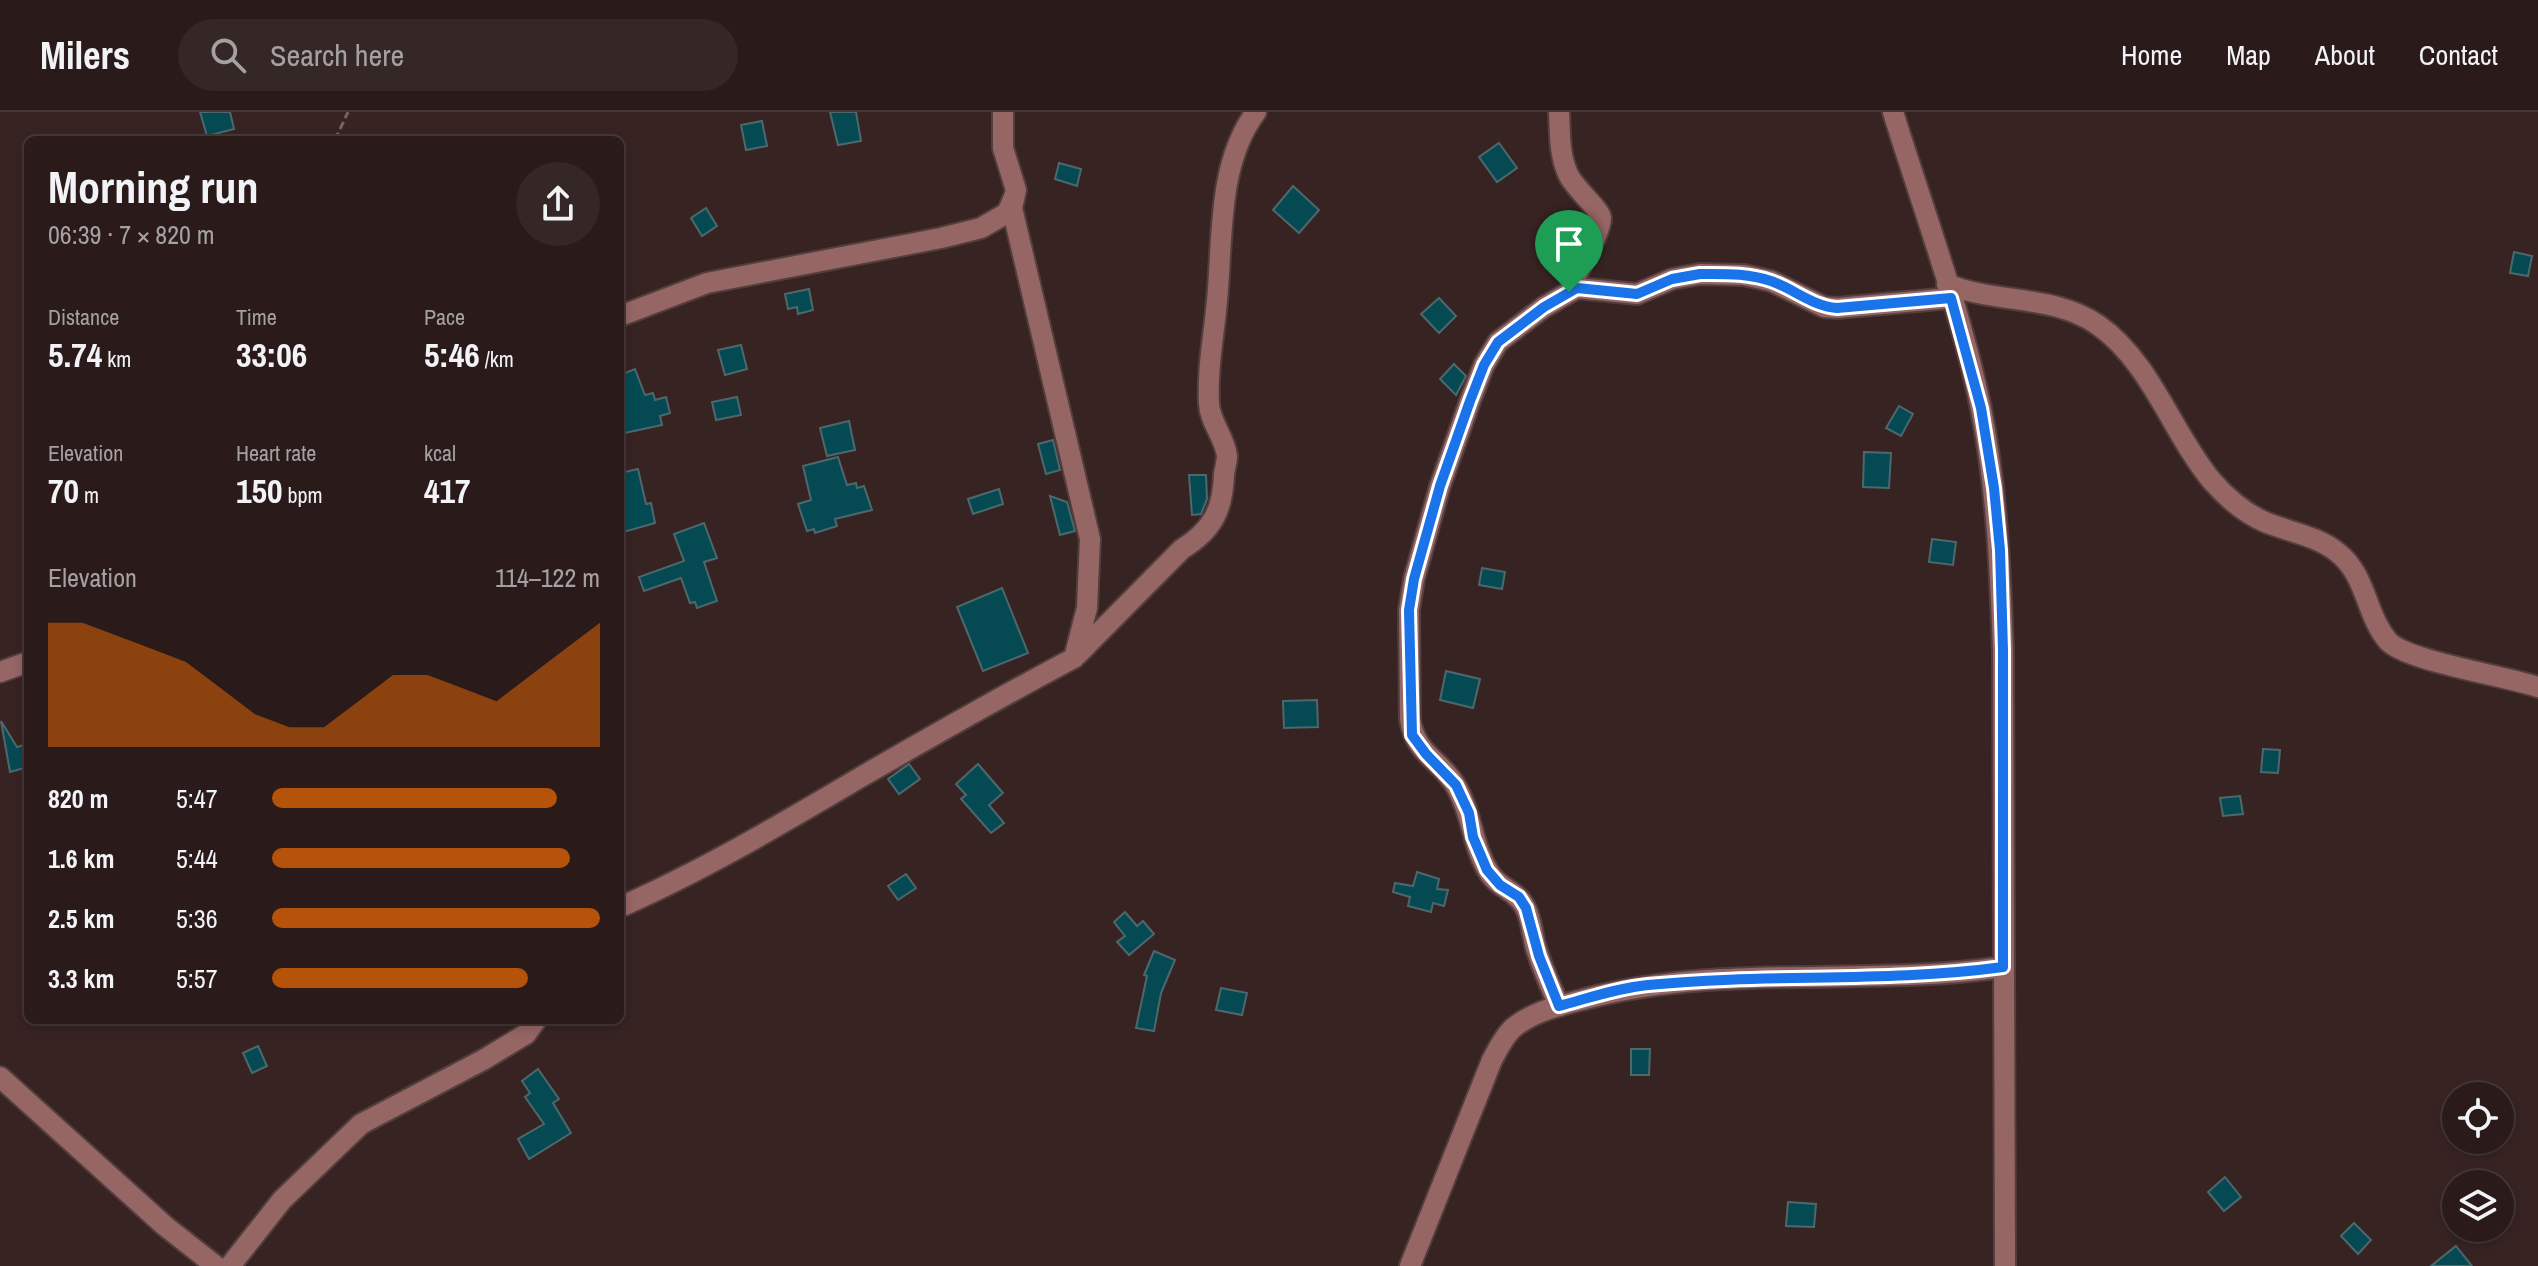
<!DOCTYPE html>
<html lang="en">
<head>
<meta charset="utf-8">
<style>
	body { margin:0; font-family:"Archivo Narrow",sans-serif; background:#362727; color:#f1f3f6; height:100vh; display:flex; flex-direction:column; font-size:30px; white-space:nowrap }
	* { box-sizing:border-box; margin:0 }
	p { font-size:26px; color:#a5a1a2 }
	.icon { flex:none; width:44px; height:44px; fill:none; stroke:currentColor; stroke-width:2; stroke-linecap:round; stroke-linejoin:round }
	.map { position:relative; flex:1; overflow:hidden }
	.drawer { position:absolute; left:24px; top:24px; width:600px; height:888px; display:flex; flex-direction:column; background:#2a1a1a; border-radius:12px; box-shadow:0 4px 12px #0003,0 0 0 2px #463839 }
	.drawer>* { flex:none }
	.controls { position:absolute; left:2442px; top:970px; display:grid; gap:16px }
	.controls a { display:grid; place-items:center; width:72px; height:72px; border-radius:50%; background:#2a1a1a; box-shadow:0 4px 12px #0003,0 0 0 2px #463839; font-size:40px }
	.pin { position:absolute; display:grid; place-items:center; width:68px; height:68px; color:#fff; margin:-82px -34px; border-radius:50% 50% 50% 0; rotate:-45deg; box-shadow:0 0 8px #0007 }
	.pin .icon { rotate:45deg }
	.round { display:grid; place-items:center; flex:none; width:84px; height:84px; border-radius:42px; background:#362727 }
	.summary { display:flex; align-items:center; justify-content:space-between; height:136px; padding:0 24px }
	h1 { font-size:44px; font-weight:700; line-height:60px }
	.stats { display:grid; grid-template-columns:repeat(3,1fr); gap:12px; height:136px; padding:8px 24px }
	.stats div { display:grid; align-content:center }
	.stats b { font-size:34px; font-weight:700 }
	.stats small { font-size:22px; font-weight:400 }
	.stats p { font-size:22px }
	.chart { height:224px; padding:16px 24px }
	.chart p { display:flex; justify-content:space-between }
	.chart svg { width:100%; height:144px; margin-top:8px; fill:#b45309; opacity:.7 }
	ul { padding:0 24px; list-style:none; font-size:26px }
	li { display:grid; grid-template-columns:128px 96px 1fr; align-items:center; height:60px }
	li i { height:20px; border-radius:10px; background:#b45309 }
	header { display:flex; align-items:center; gap:48px; box-sizing:border-box; height:112px; padding:0 40px; background:#2a1a1a; border-bottom:2px solid #463839 }
	header strong { font-size:38px }
	nav { display:flex; gap:44px; margin-inline-start:auto; font-size:28px }
	.search { width:560px; height:72px; background:#362727; display:flex; align-items:center; gap:20px; box-sizing:border-box; padding:0 28px; border-radius:44px; color:#a5a1a2; font-size:30px }
	.map>svg:first-child { display:block }
</style>
</head>
<body>
<header>
<strong>Milers</strong>
<div class="search"><svg class="icon" aria-label="search" viewBox="0 0 24 24"><circle cx="10" cy="10" r="6"/><path d="M15 15l6 6"/></svg>Search here</div>
<nav><a>Home</a><a>Map</a><a>About</a><a>Contact</a></nav>
</header>
<div class="map">
<svg width="2538" height="1154" viewBox="0 0 2538 1154">
	<rect width="100%" height="100%" fill="#382323"/>
	<g fill="#054a53" stroke="#4d686c" stroke-width="2">
		<polygon points="200,0 230,0 234,17 207,24"/>
		<polygon points="830,0 856,0 861,29 838,33"/>
		<polygon points="762,9 767,34 746,38 741,13"/>
		<polygon points="1499,31 1517,56 1497,70 1479,45"/>
		<polygon points="1059,51 1081,57 1077,74 1055,67"/>
		<polygon points="1293,74 1319,98 1299,121 1273,98"/>
		<polygon points="706,96 717,114 702,124 691,106"/>
		<polygon points="2514,140 2532,144 2528,164 2510,161"/>
		<polygon points="809,177 813,198 798,202 797,195 788,197 785,182"/>
		<polygon points="1439,186 1456,204 1439,221 1421,202"/>
		<polygon points="741,233 747,257 725,263 718,238"/>
		<polygon points="1454,252 1466,264 1456,283 1440,267"/>
		<polygon points="635,257 645,283 653,281 655,288 666,285 670,301 660,304 662,313 620,322 620,263"/>
		<polygon points="737,285 741,303 716,308 712,290"/>
		<polygon points="1899,294 1913,302 1901,324 1886,316"/>
		<polygon points="849,309 855,338 827,344 820,316"/>
		<polygon points="1053,328 1060,358 1046,362 1038,332"/>
		<polygon points="1864,340 1891,341 1889,376 1863,375"/>
		<polygon points="838,345 847,373 856,371 857,376 864,374 872,398 835,407 837,414 815,421 814,417 807,419 798,392 811,388 803,354"/>
		<polygon points="638,357 646,392 651,391 655,411 620,421 620,361"/>
		<polygon points="1189,363 1206,363 1207,387 1201,402 1192,403"/>
		<polygon points="999,377 1003,392 973,402 968,387"/>
		<polygon points="1050,384 1067,390 1075,419 1060,423"/>
		<polygon points="704,411 717,446 704,450 717,489 697,496 695,490 690,491 681,466 644,479 639,465 684,449 674,422"/>
		<polygon points="1932,427 1956,430 1953,453 1929,450"/>
		<polygon points="1482,456 1505,460 1502,477 1479,473"/>
		<polygon points="1002,476 1028,541 983,559 957,495"/>
		<polygon points="1446,559 1480,567 1473,596 1440,588"/>
		<polygon points="1317,588 1318,615 1284,616 1283,589"/>
		<polygon points="1,609 17,635 24,633 28,655 10,660"/>
		<polygon points="2263,637 2280,638 2278,661 2261,660"/>
		<polygon points="909,652 920,667 899,682 888,667"/>
		<polygon points="978,652 1003,681 989,693 1004,711 991,721 961,687 966,683 956,672"/>
		<polygon points="2240,684 2243,702 2223,704 2220,686"/>
		<polygon points="1417,760 1439,767 1437,777 1448,778 1444,794 1433,791 1431,800 1408,794 1410,785 1393,780 1395,771 1413,774"/>
		<polygon points="906,762 916,776 898,788 888,774"/>
		<polygon points="1125,800 1137,814 1143,809 1154,822 1129,843 1117,830 1125,824 1114,810"/>
		<polygon points="1154,839 1175,848 1161,881 1154,919 1136,916 1147,864 1144,863"/>
		<polygon points="1221,876 1247,881 1242,903 1216,898"/>
		<polygon points="258,934 267,954 252,961 243,941"/>
		<polygon points="1631,937 1650,937 1649,963 1631,963"/>
		<polygon points="538,957 559,987 553,991 571,1021 529,1047 518,1027 544,1012 525,985 530,981 522,969"/>
		<polygon points="2225,1065 2241,1085 2224,1099 2208,1080"/>
		<polygon points="1788,1090 1816,1092 1814,1115 1786,1114"/>
		<polygon points="2354,1111 2371,1128 2358,1142 2341,1124"/>
		<polygon points="2456,1134 2472,1154 2431,1154"/>
	</g>
	<g fill="none" stroke-linecap="round" stroke-linejoin="round">
		<g stroke="#533e3e" stroke-width="24">
			<g id="minor">
				<path d="M1559,0C1560,21 1559,42 1568,62C1574,76 1600,97 1601,106C1601,122 1575,162 1569,180"/>
				<path d="M1893,0C1923,97 1961,198 1981,297C1997,377 2000,457 2003,538L2005,1154"/>
				<path d="M1947,172C1996,192 2053,182 2098,213C2151,250 2172,321 2212,369C2227,386 2244,401 2265,410C2289,420 2317,424 2337,440C2367,463 2365,502 2388,529C2406,549 2506,564 2538,575"/>
				<polyline points="620,204 707,171 941,126 981,116 1007,101 1014,85"/>
				<path d="M1077,543L1182,437C1213,418 1223,397 1224,362C1225,356 1227,349 1227,344C1225,326 1210,310 1209,292C1207,257 1214,223 1217,189C1223,127 1217,52 1256,0"/>
				<polyline points="0,560 28,550"/>
				<path d="M620,795C704,758 783,711 861,665C932,624 1002,584 1074,546L1087,496L1090,427L1012,96L1016,78L1003,36V0"/>
				<path d="M1559,894C1551,875 1542,856 1536,836C1532,823 1532,808 1525,795C1517,779 1499,776 1490,762C1472,735 1473,704 1457,676C1442,648 1415,643 1410,607L1409,498L1414,467L1440,374L1470,289L1484,253L1498,230L1544,195L1577,176L1637,182L1672,167L1700,162L1744,163L1771,169L1824,195L1837,196L1951,186"/>
				<polyline points="0,965 165,1114 216,1154"/>
				<polyline points="230,1154 282,1088 361,1012 483,948 526,922 536,908"/>
				<path d="M1410,1154L1492,948C1498,937 1503,926 1512,917C1531,900 1561,893 1585,887C1721,851 1865,875 2003,855"/>
			</g>
		</g>
		<polyline stroke="#756262" stroke-width="3" stroke-dasharray="8 4" stroke-linecap="butt" points="335,28 348,0"/>
		<use href="#minor" stroke="#966665" stroke-width="20"/>
	</g>
	<g fill="none" stroke-linecap="round" stroke-linejoin="round">
		<g stroke="#fff" stroke-width="16">
			<path id="route" d="M1700,162C1724,162 1748,161 1771,169C1794,177 1812,194 1837,196L1951,186L1981,296L1994,376L2000,438L2003,538V855C1886,871 1766,861 1648,873C1618,876 1589,886 1559,894L1539,844L1526,796L1519,785L1500,773L1487,758L1473,725L1469,701L1456,673L1426,642L1412,623L1409,498L1414,467L1440,374L1470,289L1484,253L1498,230L1544,195L1577,176L1637,182L1672,167Z"/>
		</g>
		<use href="#route" stroke="#1a73e8" stroke-width="10"/>
	</g>
</svg>
<div class="controls">
<a><svg class="icon" aria-label="locate" viewBox="0 0 24 24"><circle cx="12" cy="12" r="6"/><path d="M12 2v4M12 18v4M2 12h4M18 12h4"/></svg></a>
<a><svg class="icon" aria-label="layers" viewBox="0 0 24 24"><path d="M12 4l9 5-9 5-9-5zM3 14l9 5 9-5"/></svg></a>
</div>
<div class="pin" style="left:1569px;top:180px;background:#1e9e55"><svg class="icon" aria-label="arrive" viewBox="0 0 24 24"><path d="M6 21V4h12l-3 4 3 4H6"/></svg></div>
<section class="drawer">
<div class="summary"><div><h1>Morning run</h1><p>06:39 · 7 × 820 m</p></div><a class="round"><svg class="icon" aria-label="share" viewBox="0 0 24 24"><path d="M12 15V3M7 8l5-5 5 5M5 13v7h14v-7"/></svg></a></div>
<div class="stats">
<div><p>Distance</p><b>5.74<small> km</small></b></div>
<div><p>Time</p><b>33:06</b></div>
<div><p>Pace</p><b>5:46<small> /km</small></b></div>
</div>
<div class="stats">
<div><p>Elevation</p><b>70<small> m</small></b></div>
<div><p>Heart rate</p><b>150<small> bpm</small></b></div>
<div><p>kcal</p><b>417</b></div>
</div>
<div class="chart"><p><span>Elevation</span>114–122 m</p>
<svg viewBox="0 0 160 44" preserveAspectRatio="none"><path d="M0 44V6L10 6L20 10L30 14L40 18L50 26L60 34L70 38L80 38L90 30L100 22L110 22L120 26L130 30L140 22L150 14L160 6V44z"/></svg>
</div>
<ul>
<li><b>820 m</b>5:47<i style="width:87%"></i></li>
<li><b>1.6 km</b>5:44<i style="width:91%"></i></li>
<li><b>2.5 km</b>5:36<i style="width:100%"></i></li>
<li><b>3.3 km</b>5:57<i style="width:78%"></i></li>
</ul>
</section>
</div>
</body>
</html>
